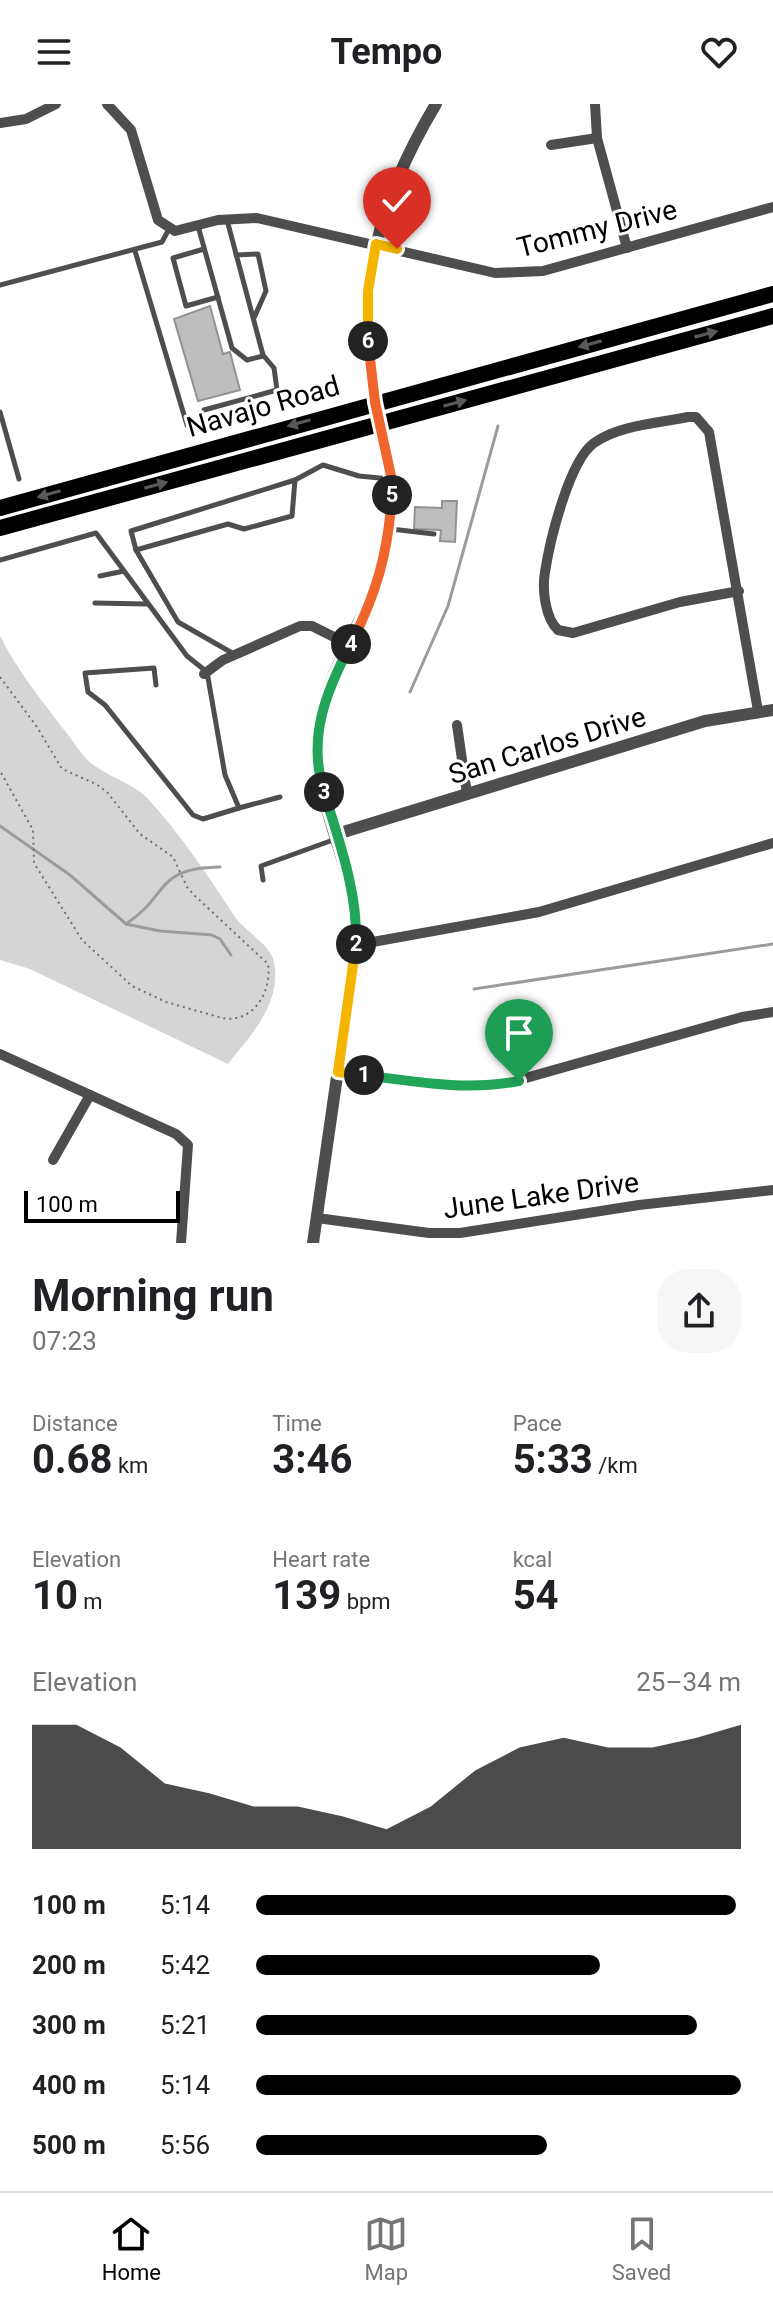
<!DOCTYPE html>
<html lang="en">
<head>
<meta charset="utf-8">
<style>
	body { margin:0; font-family:Roboto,sans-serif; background:#f6f6f6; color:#202124; height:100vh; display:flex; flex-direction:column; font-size:30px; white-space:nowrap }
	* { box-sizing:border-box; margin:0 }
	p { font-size:26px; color:#757577 }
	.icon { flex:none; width:44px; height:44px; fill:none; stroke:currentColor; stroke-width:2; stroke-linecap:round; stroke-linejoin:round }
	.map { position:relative; height:1139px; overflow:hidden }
	.side { display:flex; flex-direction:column; background:#fff; flex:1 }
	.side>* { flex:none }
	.scale { position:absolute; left:24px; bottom:20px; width:156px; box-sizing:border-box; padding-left:8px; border:4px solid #000; border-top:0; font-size:22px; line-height:28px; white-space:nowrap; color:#000; -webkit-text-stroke:6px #fff; paint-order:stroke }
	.pin { position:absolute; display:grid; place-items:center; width:68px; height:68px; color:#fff; margin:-82px -34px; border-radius:50% 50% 50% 0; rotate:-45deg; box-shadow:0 0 8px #0007 }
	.pin .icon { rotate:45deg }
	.km { position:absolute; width:40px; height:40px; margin:-20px; border-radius:50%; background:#222; color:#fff; font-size:22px; line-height:40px; text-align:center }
	.round { display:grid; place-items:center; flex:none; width:84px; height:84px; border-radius:32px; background:#f6f6f6 }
	.head { display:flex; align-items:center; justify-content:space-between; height:136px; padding:0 32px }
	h1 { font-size:44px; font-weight:700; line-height:60px }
	.figures { display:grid; grid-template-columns:repeat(3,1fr); gap:12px; height:136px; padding:8px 32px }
	.figures div { display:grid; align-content:center }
	.figures b { font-size:40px; font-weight:700 }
	.figures small { font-size:22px; font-weight:400 }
	.figures p { font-size:22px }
	.chart { height:224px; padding:16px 32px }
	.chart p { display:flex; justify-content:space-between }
	.chart svg { width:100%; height:144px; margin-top:8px; fill:#000; opacity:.7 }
	ul { padding:0 32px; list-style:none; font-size:26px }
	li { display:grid; grid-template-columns:128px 96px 1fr; align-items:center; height:60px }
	li i { height:20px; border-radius:10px; background:#000 }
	header { display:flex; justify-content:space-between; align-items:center; height:104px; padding:0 32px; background:#fff; font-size:36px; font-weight:700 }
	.tab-bar { display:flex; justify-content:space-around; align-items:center; height:112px; border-top:2px solid #e0e0e0; background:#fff; font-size:22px; color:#757577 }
	.tab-bar a { display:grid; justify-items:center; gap:4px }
	.tab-bar .current { color:#000 }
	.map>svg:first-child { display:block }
</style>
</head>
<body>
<header><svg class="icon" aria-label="menu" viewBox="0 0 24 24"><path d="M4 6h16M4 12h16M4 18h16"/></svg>Tempo<svg class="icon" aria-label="heart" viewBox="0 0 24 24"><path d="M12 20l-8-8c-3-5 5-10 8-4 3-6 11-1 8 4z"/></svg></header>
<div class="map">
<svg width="773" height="1139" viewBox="0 0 773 1139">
	<rect width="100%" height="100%" fill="#fff"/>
	<path fill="#d5d5d5" d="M0,532C17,566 42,597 65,627C74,638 82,652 92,660C109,673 135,680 149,696C182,732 208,772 235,813C245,828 270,839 274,858C282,899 251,931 228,960L30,865L0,856Z"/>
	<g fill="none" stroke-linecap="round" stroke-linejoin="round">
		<g stroke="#9c9c9c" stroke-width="3">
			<polyline points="410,588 448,502 498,322"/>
			<polyline points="0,722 70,771 126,820 160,827 212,831 220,835 231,851"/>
			<path d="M126,820C170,791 154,764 220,763"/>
			<polyline points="474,885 773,840"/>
		</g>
	</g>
	<g fill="#bebebe" stroke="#929292" stroke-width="2">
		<polygon points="210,202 223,250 230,248 240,286 198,297 174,215"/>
		<polygon points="442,397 457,397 455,438 440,437 441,426 414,425 415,403 442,404"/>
	</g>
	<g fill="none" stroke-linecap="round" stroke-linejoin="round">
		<path stroke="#707070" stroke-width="2" stroke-dasharray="2 4" stroke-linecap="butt" d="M0,573L37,623L62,665L96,680L107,688L140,730L173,753L187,783L194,791L268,860C272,888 253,920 222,914L166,898L132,882L82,836L34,759L33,726L0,667"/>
		<g stroke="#4e4e4e" stroke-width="5">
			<polyline points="198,122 232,244 247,256 263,252"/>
			<polyline points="204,145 173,154 186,202 218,193"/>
			<polyline points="135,147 187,321"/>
			<polyline points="236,151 258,150 266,187 254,214"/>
			<polyline points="0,181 162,138 169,125"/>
			<polyline points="204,306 277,286 274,264 263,251 227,116"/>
			<polyline points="0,308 19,375"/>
			<polyline points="295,376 292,412 244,425 228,420 136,446 131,427 295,376 323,361 359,372 390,375"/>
			<polyline points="391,425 434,430"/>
			<polyline points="136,446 178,518 234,550"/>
			<polyline points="0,456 96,429 187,552 207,568 225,671 239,704 280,693"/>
			<polyline points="100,472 124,467"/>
			<polyline points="95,499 147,500"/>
			<polyline points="156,581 154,564 85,569 88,588 105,601 193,711 203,715 239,704"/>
			<polyline points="263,776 261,762 333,736"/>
		</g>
		<g stroke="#4e4e4e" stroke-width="10">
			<polyline points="107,0 131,26 158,116 175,127 218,116 257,114 495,169 543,167 773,103"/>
			<polyline points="595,0 597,34 627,144"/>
			<polyline points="0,19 26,15 56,0"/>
			<polyline points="551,41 597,34"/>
			<path d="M739,487L680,498L573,529L558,526C545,514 542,485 545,468C550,436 569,357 594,339C619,321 660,319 688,313H696L709,328L758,607"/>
			<polyline points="204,570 223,556 300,522 312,522 350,541"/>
			<polyline points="457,621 467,690"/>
			<polyline points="356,841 539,808 773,739"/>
			<polyline points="0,950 176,1030 188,1041 181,1139"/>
			<polyline points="338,968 451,982 501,981 742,913 773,908"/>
			<polyline points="53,1056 90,991"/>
			<polyline points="317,1114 429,1129 460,1129 639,1101 773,1086"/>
		</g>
		<g stroke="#4e4e4e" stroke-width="12">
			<polyline points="337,730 705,617 773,606"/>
			<path d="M313,1139C323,1067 334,996 344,924C349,891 359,855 356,822C352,756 311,694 318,628C326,555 382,502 390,424C391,411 393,396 393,382C391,353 378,323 374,294C358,178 376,100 436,0"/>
		</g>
		<g stroke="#000" stroke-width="16">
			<polyline points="0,404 773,190"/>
			<polyline points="0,424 773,212"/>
		</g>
	</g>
	<defs><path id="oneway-solid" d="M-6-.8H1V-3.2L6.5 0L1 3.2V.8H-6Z" transform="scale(2)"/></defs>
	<g fill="#595959">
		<use href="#oneway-solid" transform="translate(706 230) rotate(-15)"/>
		<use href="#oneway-solid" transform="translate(590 240) rotate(165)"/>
		<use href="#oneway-solid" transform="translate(455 299) rotate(-15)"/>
		<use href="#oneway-solid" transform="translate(299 319) rotate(164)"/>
		<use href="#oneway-solid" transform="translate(156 381) rotate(-15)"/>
		<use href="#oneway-solid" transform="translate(49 390) rotate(164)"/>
	</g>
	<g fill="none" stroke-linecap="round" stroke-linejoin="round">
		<g stroke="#fff" stroke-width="16">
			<path id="split-1" d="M364,971C417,978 467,987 519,977"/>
		</g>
		<g stroke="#fff" stroke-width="16">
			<polyline id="split-2" points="356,840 338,968 364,971"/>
		</g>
		<g stroke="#fff" stroke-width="16">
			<path id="split-3" d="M324,688C339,737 358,788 356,840"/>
		</g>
		<g stroke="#fff" stroke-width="16">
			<path id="split-4" d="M324,688C307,634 326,587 351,540"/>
		</g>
		<g stroke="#fff" stroke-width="16">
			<path id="split-5" d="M351,540C377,488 388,449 392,391"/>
		</g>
		<g stroke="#fff" stroke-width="16">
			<polyline id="split-6" points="368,237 375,298 393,381 392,391"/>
		</g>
		<g stroke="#fff" stroke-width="16">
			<polyline id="split-7" points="368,237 368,187 376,140 397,145"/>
		</g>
		<use href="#split-1" stroke="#22a559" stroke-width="10"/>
		<use href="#split-2" stroke="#f5b400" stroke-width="10"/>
		<use href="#split-3" stroke="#22a559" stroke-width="10"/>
		<use href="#split-4" stroke="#22a559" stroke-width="10"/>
		<use href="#split-5" stroke="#f0652b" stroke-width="10"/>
		<use href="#split-6" stroke="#f0652b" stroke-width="10"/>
		<use href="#split-7" stroke="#f5b400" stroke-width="10"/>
	</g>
	<g text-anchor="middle" stroke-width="6" stroke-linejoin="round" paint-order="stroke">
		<g font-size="28" fill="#000" stroke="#fff">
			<text transform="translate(597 124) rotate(-14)" y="10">Tommy Drive</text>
			<text transform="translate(263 302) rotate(-16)" y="10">Navajo Road</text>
			<text transform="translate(547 641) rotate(-17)" y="10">San Carlos Drive</text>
			<text transform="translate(541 1091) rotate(-8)" y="10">June Lake Drive</text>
		</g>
	</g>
</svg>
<div class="scale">100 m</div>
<div class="pin" style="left:519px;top:977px;background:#1e9e55"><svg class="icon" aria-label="arrive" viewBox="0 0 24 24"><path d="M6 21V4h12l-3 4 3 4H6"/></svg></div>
<div class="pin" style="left:397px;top:145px;background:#d93025"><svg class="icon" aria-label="check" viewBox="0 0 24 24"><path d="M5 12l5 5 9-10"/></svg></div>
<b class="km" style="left:364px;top:971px">1</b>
<b class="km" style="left:356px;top:840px">2</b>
<b class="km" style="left:324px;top:688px">3</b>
<b class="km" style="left:351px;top:540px">4</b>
<b class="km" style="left:392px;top:391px">5</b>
<b class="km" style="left:368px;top:237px">6</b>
</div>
<section class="side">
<div class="head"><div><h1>Morning run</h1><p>07:23</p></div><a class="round"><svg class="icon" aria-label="share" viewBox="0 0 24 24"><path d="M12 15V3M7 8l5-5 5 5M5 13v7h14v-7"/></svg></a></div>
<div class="figures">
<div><p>Distance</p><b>0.68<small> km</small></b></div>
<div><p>Time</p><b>3:46</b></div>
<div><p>Pace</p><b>5:33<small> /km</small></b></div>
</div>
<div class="figures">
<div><p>Elevation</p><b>10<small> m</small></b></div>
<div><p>Heart rate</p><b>139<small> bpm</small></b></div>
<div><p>kcal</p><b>54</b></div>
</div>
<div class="chart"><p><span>Elevation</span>25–34 m</p>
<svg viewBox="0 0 160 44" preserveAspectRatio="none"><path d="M0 44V6L10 6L20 13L30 24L40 27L50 31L60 31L70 34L80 38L90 31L100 20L110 13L120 10L130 13L140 13L150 10L160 6V44z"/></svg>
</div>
<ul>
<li><b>100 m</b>5:14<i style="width:99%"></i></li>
<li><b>200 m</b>5:42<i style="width:71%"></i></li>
<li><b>300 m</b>5:21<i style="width:91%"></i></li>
<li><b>400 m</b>5:14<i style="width:100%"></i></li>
<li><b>500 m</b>5:56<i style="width:60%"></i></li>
</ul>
</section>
<nav class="tab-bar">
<a class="current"><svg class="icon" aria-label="home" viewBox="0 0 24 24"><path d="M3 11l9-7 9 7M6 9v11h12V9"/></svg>Home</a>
<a><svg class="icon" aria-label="map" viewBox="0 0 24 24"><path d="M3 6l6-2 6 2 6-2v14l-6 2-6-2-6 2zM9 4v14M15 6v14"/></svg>Map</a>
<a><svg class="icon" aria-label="saved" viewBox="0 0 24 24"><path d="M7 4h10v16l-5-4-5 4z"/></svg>Saved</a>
</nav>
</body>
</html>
